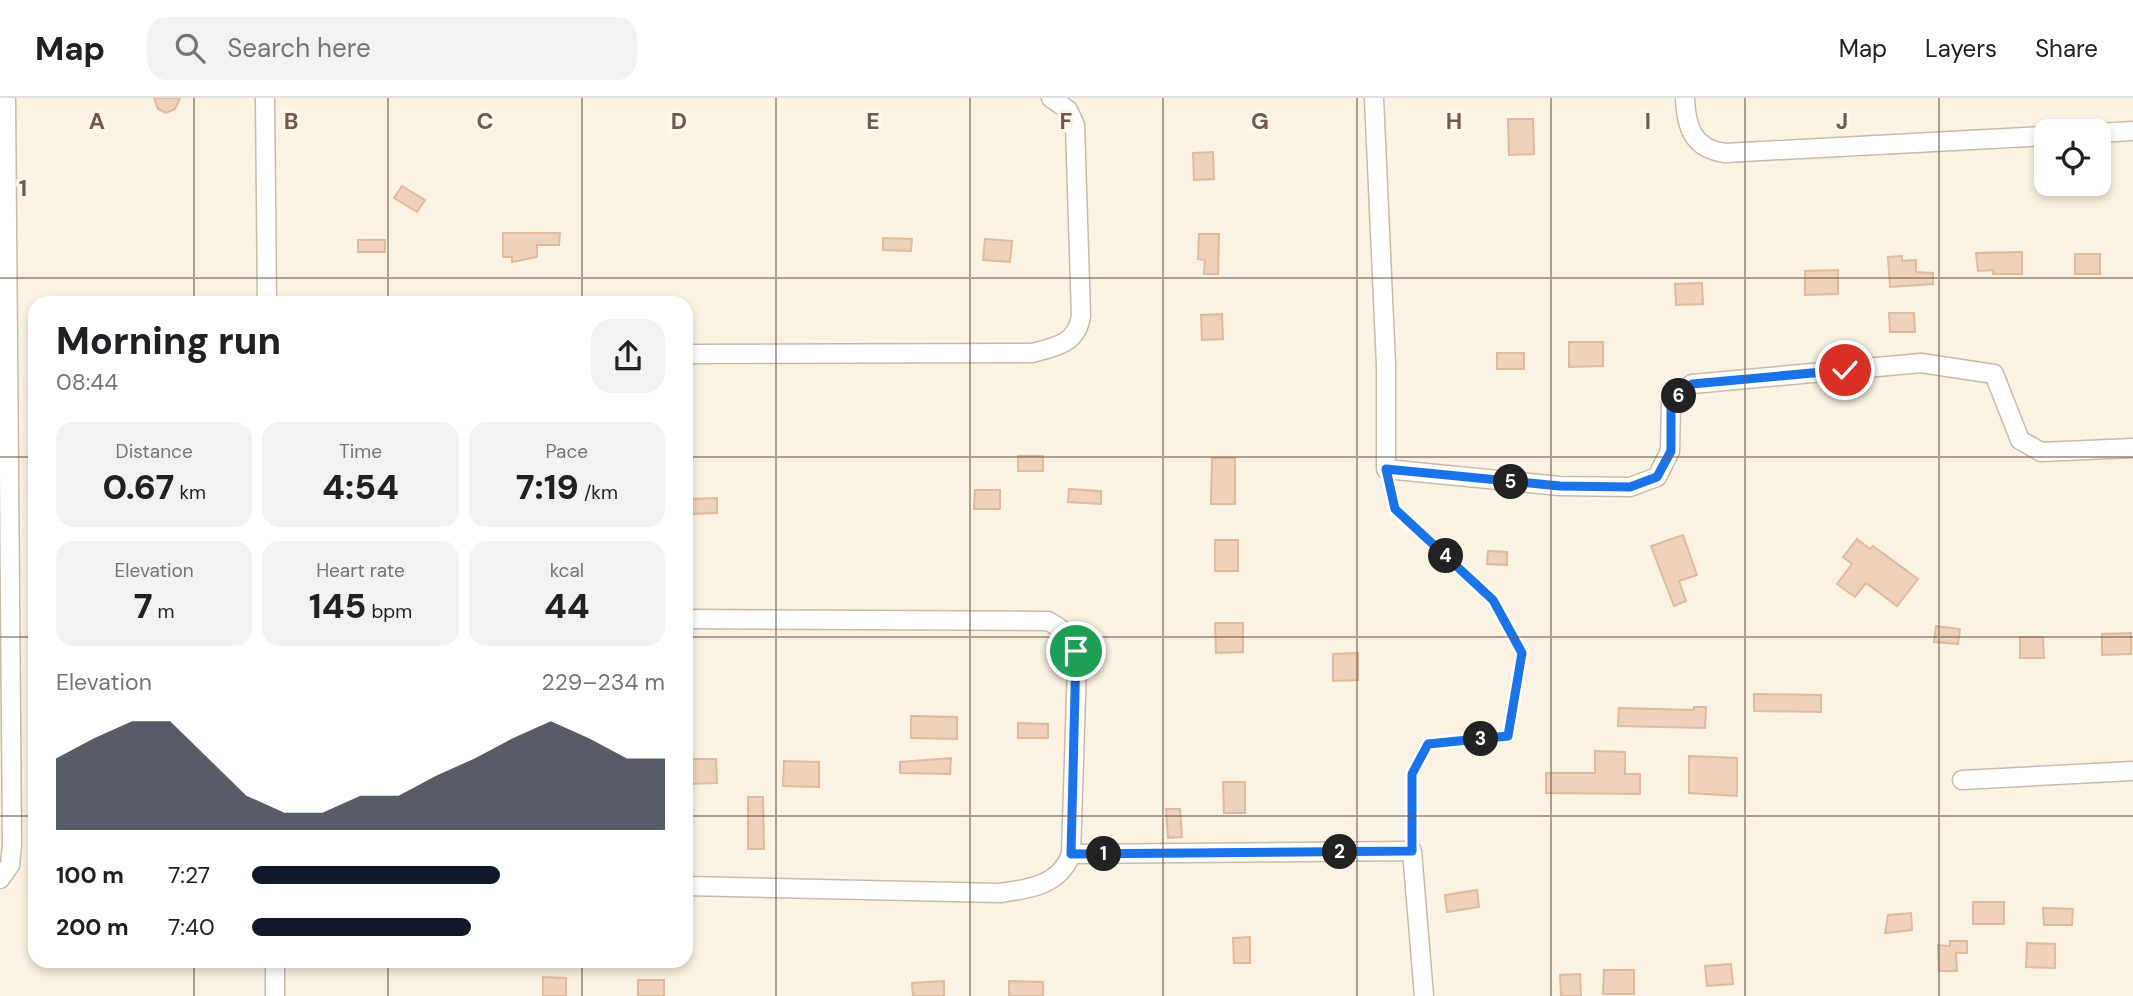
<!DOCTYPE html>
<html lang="en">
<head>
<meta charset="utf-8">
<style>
	body { margin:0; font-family:"DM Sans",sans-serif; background:#f2f2f2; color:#202124; height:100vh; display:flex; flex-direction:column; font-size:26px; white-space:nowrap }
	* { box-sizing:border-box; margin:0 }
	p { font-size:23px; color:#757577 }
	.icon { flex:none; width:38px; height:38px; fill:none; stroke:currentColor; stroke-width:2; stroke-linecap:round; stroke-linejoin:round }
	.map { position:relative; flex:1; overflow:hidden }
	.panel { position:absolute; left:28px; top:198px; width:665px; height:672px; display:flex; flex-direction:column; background:#fff; border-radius:21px; box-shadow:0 4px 10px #0003 }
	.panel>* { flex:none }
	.tools { position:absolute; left:2034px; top:21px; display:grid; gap:14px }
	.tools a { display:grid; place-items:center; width:77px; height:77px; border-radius:14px; background:#fff; box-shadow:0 4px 10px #0003; font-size:35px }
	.pin { position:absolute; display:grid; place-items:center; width:60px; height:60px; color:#fff; margin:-30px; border:4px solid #fff; border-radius:50%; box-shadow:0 2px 7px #0007 }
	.km { position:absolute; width:35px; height:35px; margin:-18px; border-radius:50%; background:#222; color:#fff; font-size:19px; line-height:35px; text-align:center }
	.round { display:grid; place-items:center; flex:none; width:74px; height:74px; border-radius:21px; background:#f2f2f2 }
	.overview { display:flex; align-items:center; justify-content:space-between; height:119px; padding:0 28px }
	h1 { font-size:38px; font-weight:800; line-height:52px }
	.stats { display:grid; grid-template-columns:repeat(3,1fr); gap:10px; height:119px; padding:7px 28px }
	.stats div { display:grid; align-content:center; border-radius:18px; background:#f2f2f2; text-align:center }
	.stats b { font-size:35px; font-weight:800 }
	.stats small { font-size:19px; font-weight:400 }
	.stats p { font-size:19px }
	.chart { height:196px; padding:14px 28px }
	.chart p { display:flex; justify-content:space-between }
	.chart svg { width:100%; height:126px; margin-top:7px; fill:#111827; opacity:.7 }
	ul { padding:0 28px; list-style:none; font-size:23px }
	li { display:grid; grid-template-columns:112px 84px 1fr; align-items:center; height:52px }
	li i { height:18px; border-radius:9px; background:#111827 }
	header { display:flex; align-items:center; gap:42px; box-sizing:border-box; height:98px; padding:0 35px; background:#fff; border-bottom:2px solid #e0e0e0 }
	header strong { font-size:33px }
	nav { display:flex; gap:38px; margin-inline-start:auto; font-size:24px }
	.search { width:490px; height:63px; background:#f2f2f2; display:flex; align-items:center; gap:18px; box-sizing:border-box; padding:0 24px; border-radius:21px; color:#757577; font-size:26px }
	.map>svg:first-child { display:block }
</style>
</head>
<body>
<header>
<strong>Map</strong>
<div class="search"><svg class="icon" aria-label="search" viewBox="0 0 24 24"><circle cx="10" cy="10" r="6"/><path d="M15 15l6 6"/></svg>Search here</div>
<nav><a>Map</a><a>Layers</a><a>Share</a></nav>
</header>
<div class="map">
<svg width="2133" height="898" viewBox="0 0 2133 898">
	<rect width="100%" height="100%" fill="#faf2e2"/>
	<g fill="#eed2bb" stroke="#dfba9d" stroke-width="2">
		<polygon points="154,0 180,0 175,11 166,15 158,11"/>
		<polygon points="1508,21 1533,21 1534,56 1509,57"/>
		<polygon points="1213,54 1214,81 1194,82 1193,55"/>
		<polygon points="402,88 425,102 417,114 394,100"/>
		<polygon points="503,135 560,135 559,147 537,147 537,159 512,164 512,159 503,159"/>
		<polygon points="1199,136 1219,136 1218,176 1204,176 1205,162 1198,161"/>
		<polygon points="883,140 912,141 911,153 883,152"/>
		<polygon points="985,141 1012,143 1010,164 983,162"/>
		<rect x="358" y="142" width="27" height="12"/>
		<polygon points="2022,154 2022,176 1993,176 1993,172 1978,173 1976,155"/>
		<rect x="2075" y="156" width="25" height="20"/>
		<polygon points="1902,158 1902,163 1916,162 1916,174 1933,175 1933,186 1890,189 1888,159"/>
		<polygon points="1838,172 1838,196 1805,197 1805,173"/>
		<polygon points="1702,185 1703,206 1676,207 1675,186"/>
		<polygon points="1889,215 1914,215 1915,234 1890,234"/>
		<polygon points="1222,216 1223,241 1202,242 1201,217"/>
		<polygon points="1569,244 1603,244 1603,268 1569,269"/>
		<rect x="1497" y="255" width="27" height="16"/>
		<rect x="1018" y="358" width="25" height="15"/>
		<polygon points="1212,360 1235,360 1235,406 1211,406"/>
		<polygon points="1069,391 1101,393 1101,406 1068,404"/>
		<polygon points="975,392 1000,392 1000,411 974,411"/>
		<polygon points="717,400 717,415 690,416 689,401"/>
		<polygon points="1683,437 1697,477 1679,483 1686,503 1674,508 1651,448"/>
		<polygon points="1857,441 1870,451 1873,448 1918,481 1897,508 1866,485 1855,499 1837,486 1852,466 1843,459"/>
		<rect x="1215" y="442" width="23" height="31"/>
		<polygon points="1488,453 1507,454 1507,467 1487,466"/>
		<polygon points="1215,525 1243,525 1243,554 1216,555"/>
		<polygon points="1936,528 1960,531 1958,546 1934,544"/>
		<polygon points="2131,535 2131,556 2102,557 2102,536"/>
		<polygon points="2020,539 2043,539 2044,560 2020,560"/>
		<polygon points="1358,555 1358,582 1333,583 1333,556"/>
		<polygon points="1754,596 1821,597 1821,614 1754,613"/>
		<polygon points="1694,609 1706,609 1705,630 1618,628 1619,610 1694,612"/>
		<polygon points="911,618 957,619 957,641 911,640"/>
		<polygon points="1018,625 1048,626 1048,640 1018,640"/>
		<polygon points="1595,653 1625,654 1625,676 1640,676 1640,696 1546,695 1546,675 1595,675"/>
		<polygon points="1689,658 1737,660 1737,698 1689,695"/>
		<polygon points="951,660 950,676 900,675 900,664"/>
		<polygon points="688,661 716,661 717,685 688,686"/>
		<polygon points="784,663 819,664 819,689 783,688"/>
		<polygon points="1223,684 1245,684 1245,715 1224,715"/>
		<polygon points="748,699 763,699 764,751 748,751"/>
		<polygon points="1166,711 1180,711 1182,739 1168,740"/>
		<polygon points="1477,792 1479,809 1447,814 1445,797"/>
		<rect x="1973" y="804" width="31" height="22"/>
		<polygon points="2043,810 2073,811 2072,827 2044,827"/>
		<polygon points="1911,815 1912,832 1885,835 1888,817"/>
		<polygon points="1250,839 1250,865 1234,865 1233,840"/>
		<polygon points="1950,843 1967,843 1967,855 1956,855 1957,873 1939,873 1938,847 1950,848"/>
		<polygon points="2027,845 2055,846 2055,870 2026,869"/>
		<polygon points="1731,866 1733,886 1707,888 1705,868"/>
		<polygon points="1604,872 1634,872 1634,896 1603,896"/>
		<polygon points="1580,876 1581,898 1561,898 1560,877"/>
		<polygon points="543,879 566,880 566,898 543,898"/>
		<rect x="638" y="882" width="26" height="16"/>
		<polygon points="944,883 944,898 913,898 912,885"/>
		<polygon points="1009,883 1043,884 1043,898 1009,898"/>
	</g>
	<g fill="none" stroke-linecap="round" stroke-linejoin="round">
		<g stroke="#cabaa9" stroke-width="21">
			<g id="minor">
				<polyline points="265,0 267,205"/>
				<polyline points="1374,0 1386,267 1386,371 1560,388 1630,389 1657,379 1670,353 1671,305 1692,286 1921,265 1994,276 2020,342 2041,354 2133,350"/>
				<path d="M1685,0C1686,29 1693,51 1725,55L2046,38"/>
				<polyline points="2098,35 2133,33"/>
				<path d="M686,256L1032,255C1057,249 1077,245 1081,218L1075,27L1068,12L1051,0"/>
				<path d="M686,521L1048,523C1069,534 1075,545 1077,567L1071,756C1060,787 1030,791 1000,795L686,788"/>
				<polyline points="1962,682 2133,673"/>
				<polyline points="1071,756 1412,753 1424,898"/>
				<polyline points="0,781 10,767 12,747 6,0"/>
				<polyline points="275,863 275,898"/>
			</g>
		</g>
		<polyline stroke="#d2b69f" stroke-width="2.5" stroke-dasharray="2 5" stroke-linecap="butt" points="1390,388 1395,411 1493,502 1522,555 1508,638 1428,646 1412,676 1412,736"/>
		<use href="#minor" stroke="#fff" stroke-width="18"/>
	</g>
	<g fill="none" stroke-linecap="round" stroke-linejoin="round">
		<g stroke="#fff" stroke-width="14">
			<polyline id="route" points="1076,553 1071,756 1412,753 1412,676 1428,646 1508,638 1522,555 1493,502 1395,411 1386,371 1560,388 1630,389 1657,379 1671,353 1671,306 1692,286 1845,272"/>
		</g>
		<use href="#route" stroke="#1a73e8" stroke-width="9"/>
	</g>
	<path fill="none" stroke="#705a4a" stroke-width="2" stroke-opacity="0.55" d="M194,0V205M388,0V205M582,0V205M776,0V898M970,0V898M1163,0V898M1357,0V898M1551,0V898M1745,0V898M1939,0V898M0,180H2133M0,359H35M686,359H2133M0,539H35M686,539H2133M0,718H35M686,718H2133M194,863V898M388,863V898M582,863V898"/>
	<g font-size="23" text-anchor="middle" font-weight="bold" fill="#705a4a" stroke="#fef6e8" stroke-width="7" stroke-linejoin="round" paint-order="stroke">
		<text x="97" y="31">A</text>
		<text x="291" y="31">B</text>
		<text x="485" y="31">C</text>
		<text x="679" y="31">D</text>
		<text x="873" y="31">E</text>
		<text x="1066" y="31">F</text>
		<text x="1260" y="31">G</text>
		<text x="1454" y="31">H</text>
		<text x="1648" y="31">I</text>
		<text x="1842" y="31">J</text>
		<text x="23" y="98">1</text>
	</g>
</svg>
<div class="tools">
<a><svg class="icon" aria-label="locate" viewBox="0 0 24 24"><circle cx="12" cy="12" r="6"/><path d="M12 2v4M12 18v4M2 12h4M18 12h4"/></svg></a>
</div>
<div class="pin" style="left:1076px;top:553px;background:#1e9e55"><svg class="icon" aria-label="arrive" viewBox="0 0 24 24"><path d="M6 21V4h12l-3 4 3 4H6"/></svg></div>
<div class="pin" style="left:1845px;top:272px;background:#d93025"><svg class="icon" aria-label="check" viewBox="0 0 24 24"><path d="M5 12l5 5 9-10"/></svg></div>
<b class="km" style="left:1104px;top:756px">1</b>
<b class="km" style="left:1340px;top:754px">2</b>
<b class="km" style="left:1481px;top:641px">3</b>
<b class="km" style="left:1446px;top:458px">4</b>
<b class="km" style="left:1511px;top:384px">5</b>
<b class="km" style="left:1679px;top:298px">6</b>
<section class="panel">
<div class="overview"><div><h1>Morning run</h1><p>08:44</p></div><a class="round"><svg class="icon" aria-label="share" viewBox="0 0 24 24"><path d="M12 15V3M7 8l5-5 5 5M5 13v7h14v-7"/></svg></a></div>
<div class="stats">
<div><p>Distance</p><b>0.67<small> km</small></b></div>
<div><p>Time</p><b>4:54</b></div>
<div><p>Pace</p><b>7:19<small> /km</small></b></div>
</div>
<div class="stats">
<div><p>Elevation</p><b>7<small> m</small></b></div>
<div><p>Heart rate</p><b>145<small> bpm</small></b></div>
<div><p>kcal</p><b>44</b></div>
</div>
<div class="chart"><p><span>Elevation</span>229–234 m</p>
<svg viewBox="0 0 160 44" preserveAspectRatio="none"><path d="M0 44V19L10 12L20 6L30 6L40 19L50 32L60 38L70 38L80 32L90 32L100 25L110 19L120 12L130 6L140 12L150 19L160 19V44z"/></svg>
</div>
<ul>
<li><b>100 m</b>7:27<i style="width:60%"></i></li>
<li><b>200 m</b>7:40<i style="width:53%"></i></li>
</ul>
</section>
</div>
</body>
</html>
